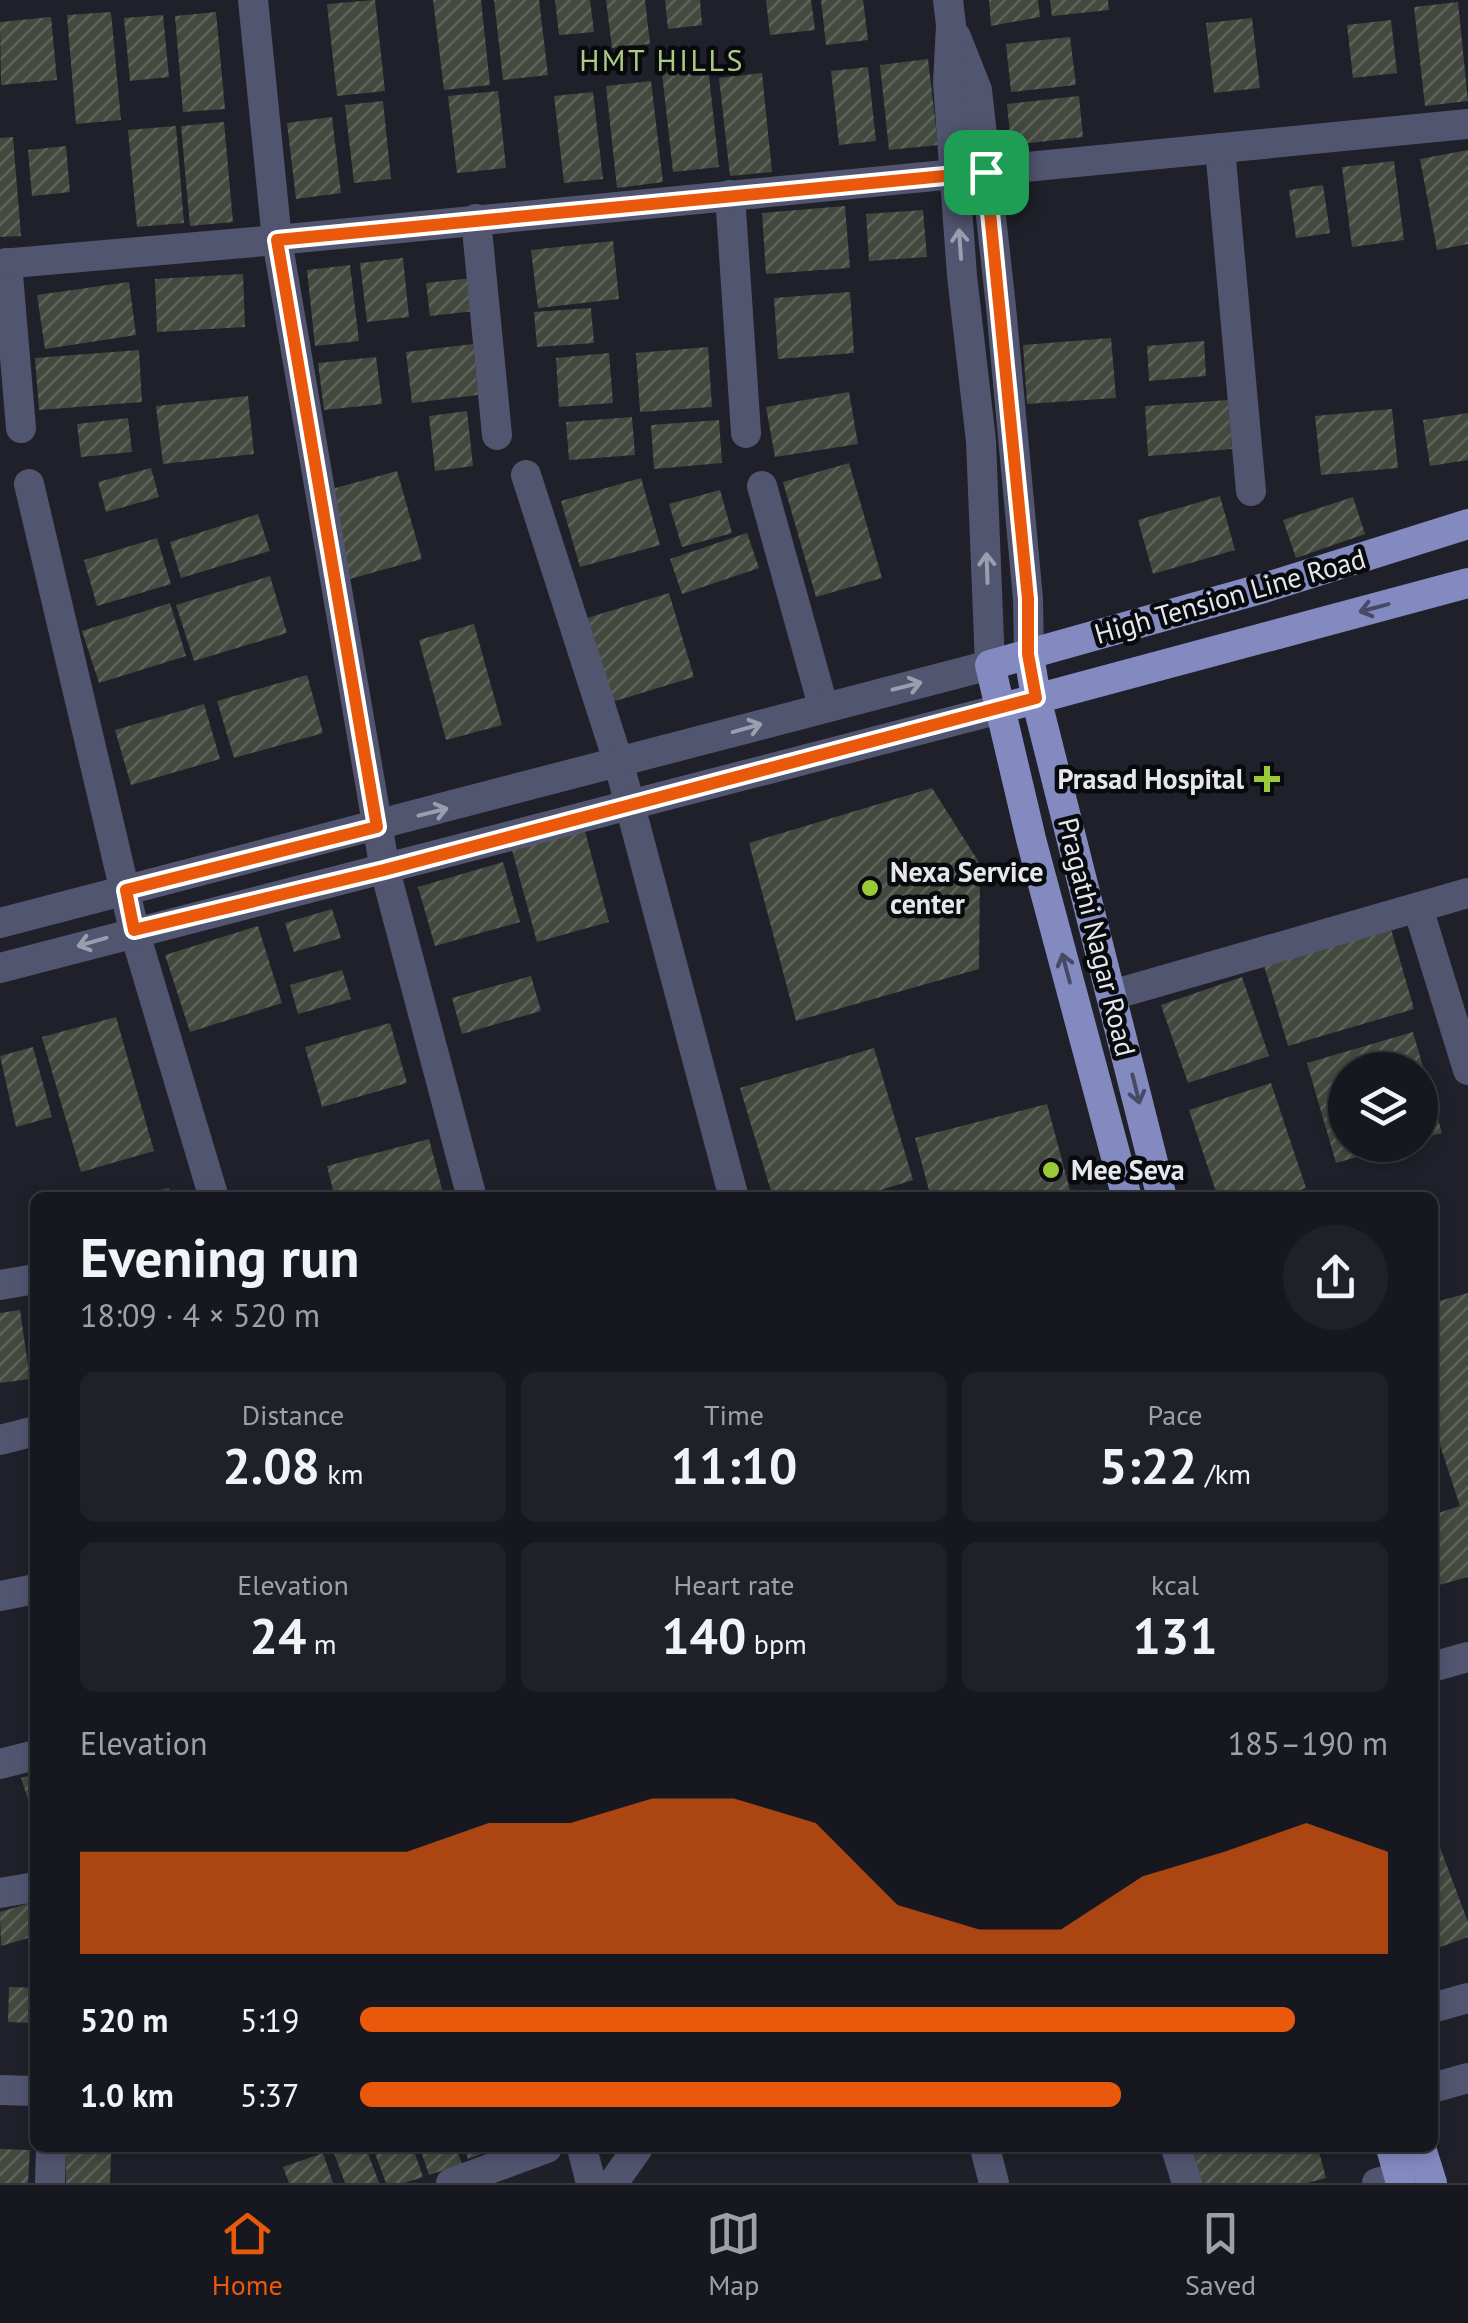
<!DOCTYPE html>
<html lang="en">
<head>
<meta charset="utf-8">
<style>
	body { margin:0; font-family:"PT Sans",sans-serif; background:#202128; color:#f1f3f6; height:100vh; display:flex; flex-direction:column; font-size:38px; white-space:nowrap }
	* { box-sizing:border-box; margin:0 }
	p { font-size:32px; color:#9ea0a4 }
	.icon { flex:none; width:55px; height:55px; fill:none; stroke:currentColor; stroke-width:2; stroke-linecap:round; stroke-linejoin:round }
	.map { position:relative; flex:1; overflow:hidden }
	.side { position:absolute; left:30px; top:1192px; width:1408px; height:960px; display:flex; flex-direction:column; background:#17181f; border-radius:15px; box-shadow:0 5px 15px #0003,0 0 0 2px #36373d }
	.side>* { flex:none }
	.controls { position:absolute; left:1328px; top:1052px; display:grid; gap:20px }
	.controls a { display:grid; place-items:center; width:110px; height:110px; border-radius:50%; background:#17181f; box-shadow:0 5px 15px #0003,0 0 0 2px #36373d; font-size:50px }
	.pin { position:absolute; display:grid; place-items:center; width:85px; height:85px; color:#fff; margin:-42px; border-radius:20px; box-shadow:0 5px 15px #0006 }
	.round { display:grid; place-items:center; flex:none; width:105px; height:105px; border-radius:52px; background:#202128 }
	.headline { display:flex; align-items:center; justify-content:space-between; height:170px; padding:0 50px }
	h1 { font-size:55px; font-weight:600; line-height:75px }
	.metrics { display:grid; grid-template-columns:repeat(3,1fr); gap:15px; height:170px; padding:10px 50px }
	.metrics div { display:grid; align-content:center; border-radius:15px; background:#202128; text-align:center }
	.metrics b { font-size:50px; font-weight:600 }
	.metrics small { font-size:28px; font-weight:400 }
	.metrics p { font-size:28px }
	.chart { height:280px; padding:20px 50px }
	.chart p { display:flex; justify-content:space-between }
	.chart svg { width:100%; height:180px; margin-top:10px; fill:#ea580c; opacity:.7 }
	ul { padding:0 50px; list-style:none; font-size:32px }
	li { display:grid; grid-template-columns:160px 120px 1fr; align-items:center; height:75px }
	li i { height:25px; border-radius:12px; background:#ea580c }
	.menu { display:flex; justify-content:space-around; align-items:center; height:140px; border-top:2px solid #36373d; background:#17181f; font-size:28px; color:#9ea0a4 }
	.menu a { display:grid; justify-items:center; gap:5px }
	.menu .current { color:#ea580c }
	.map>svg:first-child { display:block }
</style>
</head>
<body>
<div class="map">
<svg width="1468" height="2183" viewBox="0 0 1468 2183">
	<defs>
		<pattern id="building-hatch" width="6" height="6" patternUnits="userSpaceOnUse" patternTransform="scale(2.5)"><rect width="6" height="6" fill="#44493f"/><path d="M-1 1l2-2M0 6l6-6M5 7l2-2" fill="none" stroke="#5f635b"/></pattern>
	</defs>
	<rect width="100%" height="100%" fill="#1f2029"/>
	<g fill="url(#building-hatch)">
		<polygon points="375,0 385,91 337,96 327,4"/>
		<polygon points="433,0 481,0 490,85 444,90"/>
		<polygon points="494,0 539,0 548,75 503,80"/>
		<polygon points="555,0 590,0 594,32 559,35"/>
		<polygon points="606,0 645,0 650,44 612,48"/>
		<polygon points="665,0 700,0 702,25 668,29"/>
		<polygon points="766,0 811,0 815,30 770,35"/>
		<polygon points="821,0 863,0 868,40 826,45"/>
		<polygon points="989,0 1038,0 1040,17 991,26"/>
		<polygon points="1050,0 1108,0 1109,10 1052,16"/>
		<polygon points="1458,2 1468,101 1425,106 1414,7"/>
		<polygon points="111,12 121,120 76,124 67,15"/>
		<polygon points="216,12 225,109 183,112 175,16"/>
		<polygon points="163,15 169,77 130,81 124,18"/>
		<polygon points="51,17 57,80 1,85 0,22"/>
		<polygon points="1252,18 1260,88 1214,93 1206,23"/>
		<polygon points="1391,20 1397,73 1353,78 1347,25"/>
		<polygon points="1070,37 1076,85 1011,92 1006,44"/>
		<polygon points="928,59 938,145 889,150 880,65"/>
		<polygon points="708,67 719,167 673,172 662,73"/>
		<polygon points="868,67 876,141 839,145 831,71"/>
		<polygon points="762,73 772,172 730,176 719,78"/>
		<polygon points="651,81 663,182 617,188 606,86"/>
		<polygon points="498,91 506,168 457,173 448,96"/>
		<polygon points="593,92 603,179 564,183 554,96"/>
		<polygon points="1079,96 1083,137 1011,145 1007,104"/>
		<polygon points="383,101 391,179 354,183 345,105"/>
		<polygon points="332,117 341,193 296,199 287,123"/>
		<polygon points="224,122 233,222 190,226 181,126"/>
		<polygon points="176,126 184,223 137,227 128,130"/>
		<polygon points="13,137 21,236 0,237 0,138"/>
		<polygon points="66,146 70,192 32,196 28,150"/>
		<polygon points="1468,150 1468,244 1437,250 1420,159"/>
		<polygon points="1394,161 1404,240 1352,247 1342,167"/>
		<polygon points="1323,185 1330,233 1296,238 1289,190"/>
		<polygon points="845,206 850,268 766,274 762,213"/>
		<polygon points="923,210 927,257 869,261 866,214"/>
		<polygon points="613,241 619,299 538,308 531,250"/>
		<polygon points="403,258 409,317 367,322 360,263"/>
		<polygon points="350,265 359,341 315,346 307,270"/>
		<polygon points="243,274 245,327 157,332 155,279"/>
		<polygon points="472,278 475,311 430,316 426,283"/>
		<polygon points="129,282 136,335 45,349 37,295"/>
		<polygon points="850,292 854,353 778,359 774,298"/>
		<polygon points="591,308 594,343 537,347 534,312"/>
		<polygon points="1111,338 1116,398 1027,404 1023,345"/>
		<polygon points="1204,341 1206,376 1149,381 1147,346"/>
		<polygon points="473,344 478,395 412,403 406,352"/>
		<polygon points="708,347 712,407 640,412 636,353"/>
		<polygon points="139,350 142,402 39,410 35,358"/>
		<polygon points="609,353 613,403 559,407 556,358"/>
		<polygon points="376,357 382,404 324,410 318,363"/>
		<polygon points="849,392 858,444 775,457 766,407"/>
		<polygon points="248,396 254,454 163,464 156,406"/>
		<polygon points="1228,400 1232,449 1148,456 1145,406"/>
		<polygon points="1392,409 1398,468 1321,475 1315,416"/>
		<polygon points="467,411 473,466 435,471 429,416"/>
		<polygon points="1468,413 1468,460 1430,466 1423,420"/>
		<polygon points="632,417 635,455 569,460 566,422"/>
		<polygon points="128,418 132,452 81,457 77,424"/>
		<polygon points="719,420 722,463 654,469 651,425"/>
		<polygon points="849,463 882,578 816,597 783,482"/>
		<polygon points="151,468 159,497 106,512 98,482"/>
		<polygon points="397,471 422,559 346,580 321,492"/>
		<polygon points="641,478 660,545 580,567 561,501"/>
		<polygon points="720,490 732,533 682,547 669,504"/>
		<polygon points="1220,496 1235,550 1153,574 1138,520"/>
		<polygon points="1353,497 1365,534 1296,558 1283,520"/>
		<polygon points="258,514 270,551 181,578 170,542"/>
		<polygon points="747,533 759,568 682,594 670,559"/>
		<polygon points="157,538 171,584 97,606 84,560"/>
		<polygon points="270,576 287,633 194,661 176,605"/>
		<polygon points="669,593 694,677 612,702 587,618"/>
		<polygon points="170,603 186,656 99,683 82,631"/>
		<polygon points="474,624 502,725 446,740 419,640"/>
		<polygon points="307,675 323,733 234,758 217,701"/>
		<polygon points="204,704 220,759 131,785 115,730"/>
		<polygon points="932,788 980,864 979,969 796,1021 749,843"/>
		<polygon points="585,831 609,922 537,942 512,850"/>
		<polygon points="503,862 520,922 435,946 418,887"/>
		<polygon points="332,909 341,938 294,952 285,923"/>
		<polygon points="1389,922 1414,1009 1288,1046 1262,959"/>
		<polygon points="258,926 282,1003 190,1032 165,955"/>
		<polygon points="342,970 351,999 298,1014 290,985"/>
		<polygon points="531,976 541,1011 462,1034 452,998"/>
		<polygon points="1242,977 1269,1056 1188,1083 1161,1005"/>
		<polygon points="116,1017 154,1151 81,1172 42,1037"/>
		<polygon points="390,1023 407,1083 322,1107 305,1047"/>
		<polygon points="1413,1032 1442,1133 1420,1139 1420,1070 1345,1070 1345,1145 1396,1146 1336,1163 1307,1063"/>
		<polygon points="33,1047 52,1117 16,1127 0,1056"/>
		<polygon points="874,1048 913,1180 855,1198 773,1198 740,1088"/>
		<polygon points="1271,1083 1306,1188 1277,1198 1218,1198 1189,1110"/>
		<polygon points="1047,1104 1072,1198 931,1198 915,1138"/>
		<polygon points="429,1139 444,1197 335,1198 327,1166"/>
		<polygon points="169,1188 172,1198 135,1198 135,1196"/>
		<polygon points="1468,1293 1468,1577 1432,1587 1432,1515 1460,1506 1432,1421 1432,1303"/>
		<polygon points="20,1310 30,1379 0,1383 0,1313"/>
		<polygon points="35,1774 35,1818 34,1818 21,1778"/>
		<polygon points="1432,1826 1468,1922 1468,1937 1432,1950"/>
		<polygon points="30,1903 35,1936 1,1946 0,1912"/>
		<polygon points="9,1987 35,1988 35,2023 8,2022"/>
		<polygon points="339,2148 366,2148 379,2183 345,2183 333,2150"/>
		<polygon points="373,2148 413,2148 423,2177 404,2183 386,2183"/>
		<polygon points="420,2148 456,2148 462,2164 429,2175"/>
		<polygon points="464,2148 497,2148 468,2159"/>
		<polygon points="1192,2148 1318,2148 1326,2178 1307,2183 1202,2183"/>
		<polygon points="0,2149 30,2150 28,2183 0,2183"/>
		<polygon points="66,2152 111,2154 110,2183 66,2183"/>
		<polygon points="323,2153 333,2183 289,2183 283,2167"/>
	</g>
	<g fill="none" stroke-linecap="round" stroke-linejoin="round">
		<g stroke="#525570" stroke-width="30">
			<polyline points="253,0 277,240 385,870 472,1198"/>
			<polyline points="956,37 977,90 1001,307 1028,599 1029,655"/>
			<polyline points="1220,148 1251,491"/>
			<polyline points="730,195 746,433"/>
			<polyline points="476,219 497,435"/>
			<polyline points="7,263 21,428"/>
			<polyline points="0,264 277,240 1468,124"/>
			<polyline points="526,475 619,764 734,1198"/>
			<polyline points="29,484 134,930 214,1198"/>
			<polyline points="762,486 823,706"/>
			<polyline points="1418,908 1468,1070"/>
			<polyline points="0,923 990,665 981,441 962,276 948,83 951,25 948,0"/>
			<polyline points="0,968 1000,709"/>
			<polyline points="1112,995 1468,893"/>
			<polyline points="0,1285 35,1279"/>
			<polyline points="0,1440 35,1431"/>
			<polyline points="0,1596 35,1589"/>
			<polyline points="1432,1667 1468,1657"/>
			<polyline points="0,1764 35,1755"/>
			<polyline points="0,1893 35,1887"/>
			<polyline points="1432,2008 1468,1998"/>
			<polyline points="1432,2088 1468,2078"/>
			<polyline points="0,2090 35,2091"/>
			<polyline points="582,2148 591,2183"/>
			<polyline points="985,2148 994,2183"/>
			<polyline points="1176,2148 1187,2183"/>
			<polyline points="50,2183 51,2148"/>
			<polyline points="451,2183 547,2148"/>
			<polyline points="613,2183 638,2148"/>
			<polyline points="1377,2183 1399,2177"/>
		</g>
		<g stroke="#838ac0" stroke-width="30">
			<polyline points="1029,655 1036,698 1162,1198"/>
			<polyline points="1017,704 1468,583"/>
			<polyline points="1127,1198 1031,839 990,665 1264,588 1468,524"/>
			<polyline points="1391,2148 1401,2183"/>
			<polyline points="1421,2148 1432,2183"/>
		</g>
	</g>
	<defs><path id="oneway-shaft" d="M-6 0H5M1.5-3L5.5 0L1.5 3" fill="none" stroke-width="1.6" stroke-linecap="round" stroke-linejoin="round" transform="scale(2.5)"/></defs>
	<g stroke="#9c9eae">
		<use href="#oneway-shaft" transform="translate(960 244) rotate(-94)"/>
		<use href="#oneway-shaft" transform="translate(987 568) rotate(-92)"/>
		<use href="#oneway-shaft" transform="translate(907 686) rotate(-14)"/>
		<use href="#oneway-shaft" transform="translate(747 728) rotate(-16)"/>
		<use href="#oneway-shaft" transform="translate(433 812) rotate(-14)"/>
		<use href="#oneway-shaft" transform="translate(92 942) rotate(164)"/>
	</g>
	<g stroke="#464a67">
		<use href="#oneway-shaft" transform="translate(1374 608) rotate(165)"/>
		<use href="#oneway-shaft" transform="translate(1066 968) rotate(-105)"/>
		<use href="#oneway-shaft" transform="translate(1136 1089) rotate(76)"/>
	</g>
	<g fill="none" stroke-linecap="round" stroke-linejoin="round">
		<g stroke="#fff" stroke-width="20">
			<polygon id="route" points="986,172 1028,599 1028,654 1036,698 384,870 134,930 126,890 377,827 277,240"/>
		</g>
		<use href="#route" stroke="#ea580c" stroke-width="12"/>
	</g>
	<g fill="#98cb37" stroke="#090a0e" stroke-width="4">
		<path d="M1262 764h10v10h10v10h-10v10h-10v-10h-10v-10h10z"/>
		<circle cx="870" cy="888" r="10"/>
		<circle cx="1051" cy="1170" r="10"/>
	</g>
	<g text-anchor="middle" stroke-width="9" stroke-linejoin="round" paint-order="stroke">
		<g font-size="28" fill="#e6e7ed" stroke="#090a0e">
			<text transform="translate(1230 596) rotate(-16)" y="10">High Tension Line Road</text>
			<text transform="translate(1097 937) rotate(76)" y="10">Pragathi Nagar Road</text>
		</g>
		<g font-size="28" font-weight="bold" fill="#e6e7ed" stroke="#090a0e" text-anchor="start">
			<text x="1244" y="789" text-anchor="end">Prasad Hospital</text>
			<text x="890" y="882">Nexa Service<tspan x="890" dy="32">center</tspan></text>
			<text x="1071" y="1180">Mee Seva</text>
		</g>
		<g font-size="30" letter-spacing="2.5" fill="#aecb84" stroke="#090a0e">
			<text x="662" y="71">HMT HILLS</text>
		</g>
	</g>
</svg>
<div class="controls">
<a><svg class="icon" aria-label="layers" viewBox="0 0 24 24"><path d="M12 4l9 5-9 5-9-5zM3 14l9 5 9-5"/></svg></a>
</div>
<div class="pin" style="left:986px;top:172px;background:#1e9e55"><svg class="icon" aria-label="arrive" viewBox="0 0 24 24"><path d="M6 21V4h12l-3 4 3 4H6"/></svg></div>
<section class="side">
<div class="headline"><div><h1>Evening run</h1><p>18:09 · 4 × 520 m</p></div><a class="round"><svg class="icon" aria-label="share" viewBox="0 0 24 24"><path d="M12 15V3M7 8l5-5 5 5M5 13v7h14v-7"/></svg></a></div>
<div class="metrics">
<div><p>Distance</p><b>2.08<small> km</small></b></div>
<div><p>Time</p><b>11:10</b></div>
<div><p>Pace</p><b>5:22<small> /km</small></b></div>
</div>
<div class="metrics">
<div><p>Elevation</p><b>24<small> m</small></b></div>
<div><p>Heart rate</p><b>140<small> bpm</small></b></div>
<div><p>kcal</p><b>131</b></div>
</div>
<div class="chart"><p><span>Elevation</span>185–190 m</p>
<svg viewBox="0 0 160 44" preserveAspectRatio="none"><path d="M0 44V19L10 19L20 19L30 19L40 19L50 12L60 12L70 6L80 6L90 12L100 32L110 38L120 38L130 25L140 19L150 12L160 19V44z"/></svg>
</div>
<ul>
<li><b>520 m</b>5:19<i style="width:91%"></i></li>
<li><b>1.0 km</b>5:37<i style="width:74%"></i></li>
</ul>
</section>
</div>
<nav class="menu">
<a class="current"><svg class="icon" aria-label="home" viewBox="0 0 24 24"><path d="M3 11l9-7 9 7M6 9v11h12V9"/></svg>Home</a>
<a><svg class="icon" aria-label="map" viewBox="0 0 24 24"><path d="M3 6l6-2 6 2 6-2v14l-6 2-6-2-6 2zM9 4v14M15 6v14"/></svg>Map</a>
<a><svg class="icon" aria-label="saved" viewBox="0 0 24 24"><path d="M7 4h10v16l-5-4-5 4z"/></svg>Saved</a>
</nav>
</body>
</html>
